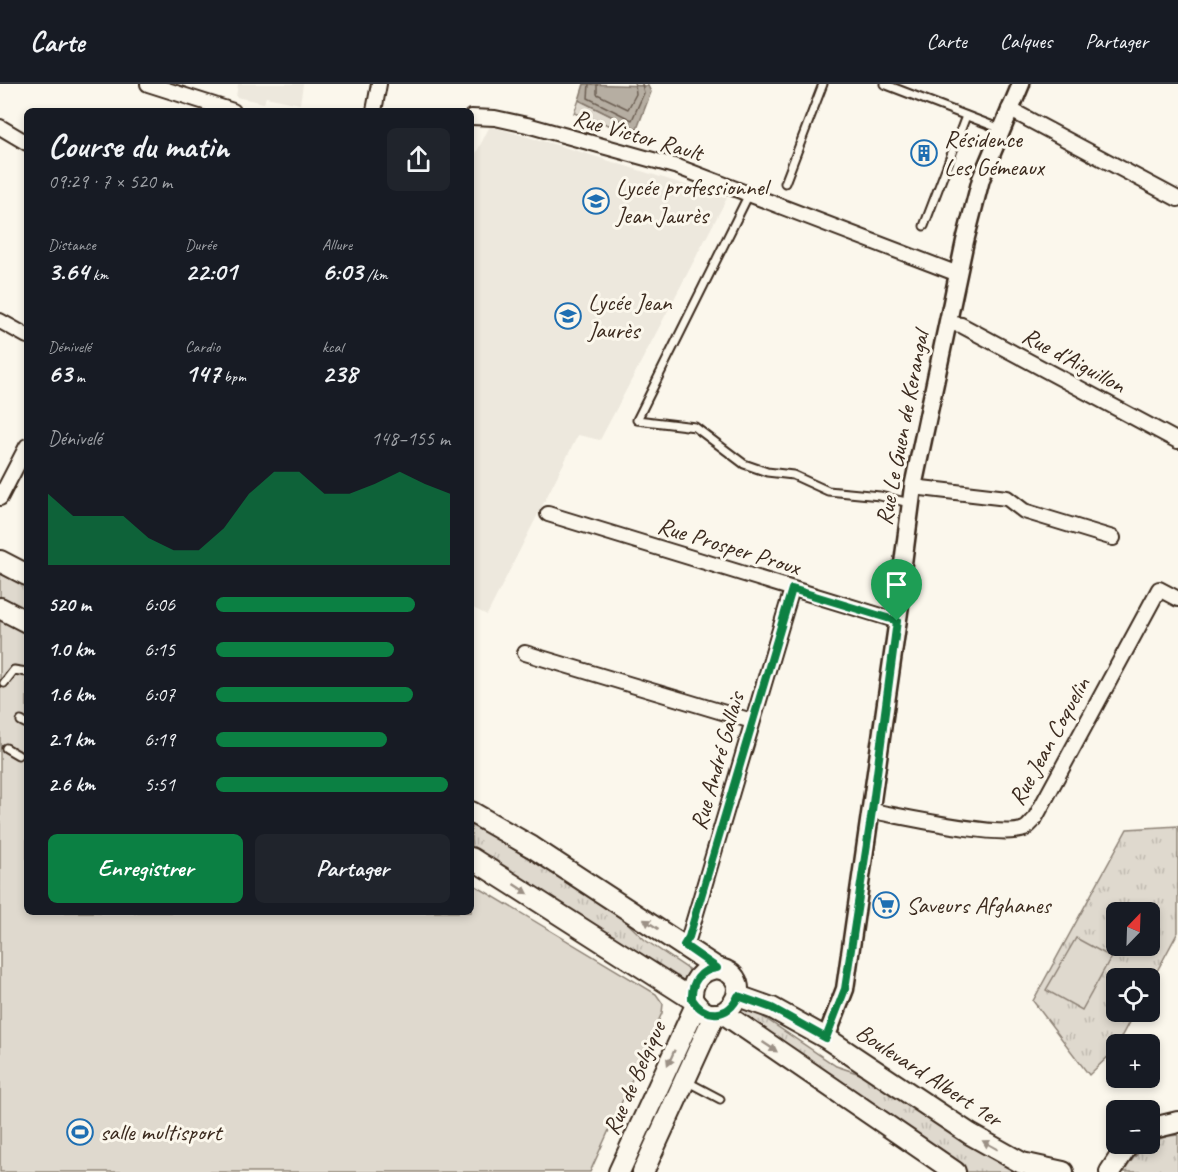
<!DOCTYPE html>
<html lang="fr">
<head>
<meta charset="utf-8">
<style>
	body { margin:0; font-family:Caveat,sans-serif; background:#20242c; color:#f1f3f6; height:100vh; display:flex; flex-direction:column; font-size:22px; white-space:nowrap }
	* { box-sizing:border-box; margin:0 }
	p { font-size:20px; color:#9ea1a6 }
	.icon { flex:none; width:33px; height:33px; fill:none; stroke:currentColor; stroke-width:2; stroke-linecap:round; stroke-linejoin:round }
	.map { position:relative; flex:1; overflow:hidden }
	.drawer { position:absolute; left:24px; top:24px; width:450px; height:807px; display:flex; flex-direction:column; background:#171b24; border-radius:9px; box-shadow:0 3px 9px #0003 }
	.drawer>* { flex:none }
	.needle { width:39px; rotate:23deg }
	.fabs { position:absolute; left:1106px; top:818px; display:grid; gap:12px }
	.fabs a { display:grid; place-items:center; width:54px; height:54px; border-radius:9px; background:#171b24; box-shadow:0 3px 9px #0003; font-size:30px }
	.pin { position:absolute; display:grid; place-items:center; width:51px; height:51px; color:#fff; margin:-62px -26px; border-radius:50% 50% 50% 0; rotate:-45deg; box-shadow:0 0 6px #0007 }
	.pin .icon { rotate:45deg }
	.round { display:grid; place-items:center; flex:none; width:63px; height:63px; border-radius:9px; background:#20242c }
	.overview { display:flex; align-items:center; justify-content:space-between; height:102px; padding:0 24px }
	h1 { font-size:33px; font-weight:700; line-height:45px }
	.figures { display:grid; grid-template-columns:repeat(3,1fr); gap:9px; height:102px; padding:6px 24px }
	.figures div { display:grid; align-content:center }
	.figures b { font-size:26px; font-weight:700 }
	.figures small { font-size:16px; font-weight:400 }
	.figures p { font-size:16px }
	.chart { height:168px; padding:12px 24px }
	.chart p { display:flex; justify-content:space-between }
	.chart svg { width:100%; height:108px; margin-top:6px; fill:#0b8043; opacity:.7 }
	.button { display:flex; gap:12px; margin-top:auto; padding:12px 24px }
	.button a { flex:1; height:69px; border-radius:9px; background:#0b8043; color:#fff; font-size:24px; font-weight:700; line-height:69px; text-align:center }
	.button a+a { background:#20242c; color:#f1f3f6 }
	ul { padding:0 24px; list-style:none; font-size:20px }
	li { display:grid; grid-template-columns:96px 72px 1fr; align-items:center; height:45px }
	li i { height:15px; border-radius:8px; background:#0b8043 }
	header { display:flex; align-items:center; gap:36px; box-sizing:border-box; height:84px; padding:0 30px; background:#171b24; border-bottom:2px solid #363941 }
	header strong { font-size:28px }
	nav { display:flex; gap:33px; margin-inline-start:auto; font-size:21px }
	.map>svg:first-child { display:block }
</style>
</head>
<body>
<header>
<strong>Carte</strong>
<nav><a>Carte</a><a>Calques</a><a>Partager</a></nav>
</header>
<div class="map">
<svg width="1178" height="1088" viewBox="0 0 1178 1088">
	<defs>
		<pattern id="grass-tufts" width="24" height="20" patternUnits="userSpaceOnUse" patternTransform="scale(1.5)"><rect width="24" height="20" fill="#dfd9ce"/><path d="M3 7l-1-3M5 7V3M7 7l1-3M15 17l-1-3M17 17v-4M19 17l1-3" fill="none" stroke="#c0bab0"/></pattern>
	</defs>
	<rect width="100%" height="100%" fill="#fbf7ec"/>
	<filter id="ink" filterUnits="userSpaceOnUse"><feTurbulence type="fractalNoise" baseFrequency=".0167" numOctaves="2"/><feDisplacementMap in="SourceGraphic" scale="12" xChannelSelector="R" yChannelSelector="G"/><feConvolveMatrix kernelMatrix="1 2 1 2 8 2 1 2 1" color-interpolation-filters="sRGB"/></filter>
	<g filter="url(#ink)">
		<g fill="#ede8dd">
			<polygon points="238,0 303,0 300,20 266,13 264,19 236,13"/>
			<polygon points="490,42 578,67 727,114 600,356 578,351 487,531 471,523 471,79"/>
		</g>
		<g fill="url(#grass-tufts)" stroke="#8d8276" stroke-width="1.5" fill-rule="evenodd">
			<polygon points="579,16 637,45 635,50 574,29"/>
			<polygon points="0,484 27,499 27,528 0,515"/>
			<polygon points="471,739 615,827 645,856 694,889 694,905 471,766"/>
			<path d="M1178,742V848L1149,902V894H1116V927H1135L1113,968L1089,991L1033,917L1127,745ZM1116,828H1149V861H1116Z"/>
			<polygon points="738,916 836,982 863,991 986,1071 1015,1085 1030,1088 968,1088 728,928"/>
			<path d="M1178,1051V1088H1124C1135,1068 1154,1052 1178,1051Z"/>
		</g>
		<g fill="#dfd9ce" stroke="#8d8276" stroke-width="1.5">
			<polygon points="0,534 27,549 27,828 471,828 471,799 656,910 663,920 662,929 590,1088 0,1088"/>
			<polygon points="1076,854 1111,873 1082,926 1046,906"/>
		</g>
		<polygon fill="#b6aea2" stroke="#85796d" stroke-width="1.5" points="584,0 648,2 651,8 637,45 579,16"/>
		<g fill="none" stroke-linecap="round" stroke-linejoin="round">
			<g stroke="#6c5f53" stroke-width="1.5">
				<polyline points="589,0 588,14 632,36 644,9 642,0"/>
				<polyline points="597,0 597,10 628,25 636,10 635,0"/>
			</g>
			<g stroke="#3b2a1e" stroke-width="11">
				<g id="service">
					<polyline points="884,0 1001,45"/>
					<polyline points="785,99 823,0"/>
					<polyline points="749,110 637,336 695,343 744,380 767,388 793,391 828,407 880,412 910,419"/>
					<polyline points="924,142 966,32"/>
					<polyline points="4,599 14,586 27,588"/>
					<polyline points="21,637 27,640"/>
					<polyline points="6,664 18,671"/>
					<polyline points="686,997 720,1015"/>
				</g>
			</g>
			<g stroke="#3b2a1e" stroke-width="18">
				<g id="minor">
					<polyline points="148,0 233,27"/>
					<polyline points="1009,25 1178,115"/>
					<polyline points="374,27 379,0"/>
					<polyline points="471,33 495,34 527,41 678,83 958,190"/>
					<polyline points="0,43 27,59"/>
					<polyline points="0,237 27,252"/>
					<polyline points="947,239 961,241 1178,357"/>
					<polyline points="913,403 1007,414 1024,427 1113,454"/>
					<polyline points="0,414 27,362"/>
					<polyline points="548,430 898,537"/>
					<polyline points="525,569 752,637"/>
					<path d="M872,727C900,732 1002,755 1024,745C1027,744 1031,739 1034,736L1159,505L1178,515"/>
					<polyline points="684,861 689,853 792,505"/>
				</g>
			</g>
			<g stroke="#3b2a1e" stroke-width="21">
				<polyline id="tertiary" points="826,954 845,905 903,500 902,487 913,403 965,157 981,95 1021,0"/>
			</g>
			<g stroke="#3b2a1e" stroke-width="24">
				<g id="secondary">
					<polyline points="0,477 27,491"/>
					<polyline points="0,524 27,538"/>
					<path d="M471,728L532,763L717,884C765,894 719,960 692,915L471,774"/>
					<polyline points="738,912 772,924 826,954 970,1050 1022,1079 1063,1088"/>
					<path d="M692,915C691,898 700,886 717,884"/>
					<polyline points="723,929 955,1088"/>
					<polyline points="1149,1045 1178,1038"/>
					<polyline points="619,1088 696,921"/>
					<polyline points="643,1088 715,930"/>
					<polyline points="1110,1088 1129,1059"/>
				</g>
			</g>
			<use href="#service" stroke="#fbf7ec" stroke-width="7"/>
			<use href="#minor" stroke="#fbf7ec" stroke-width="14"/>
			<use href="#tertiary" stroke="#fbf7ec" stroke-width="16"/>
			<use href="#secondary" stroke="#fbf7ec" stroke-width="20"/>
		</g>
		<defs><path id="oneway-solid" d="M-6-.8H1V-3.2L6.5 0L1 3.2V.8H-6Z" transform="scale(1.5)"/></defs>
		<g fill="#9b9085">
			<use href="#oneway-solid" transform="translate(521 805) rotate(33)"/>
			<use href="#oneway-solid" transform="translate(651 840) rotate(-147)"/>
			<use href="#oneway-solid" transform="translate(770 963) rotate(34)"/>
			<use href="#oneway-solid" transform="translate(671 974) rotate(114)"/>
			<use href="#oneway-solid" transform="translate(990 1061) rotate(-151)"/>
		</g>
	</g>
	<g fill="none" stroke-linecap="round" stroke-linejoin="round" filter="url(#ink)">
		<g stroke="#fff" stroke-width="12">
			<path id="route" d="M792,505L897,537L872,727L845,905L826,954L772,924L738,912C730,933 705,936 692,915C691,898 700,886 717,884L684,861L689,853Z"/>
		</g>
		<use href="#route" stroke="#0b8043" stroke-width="8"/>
	</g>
	<defs>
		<g id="building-ring" transform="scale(1.35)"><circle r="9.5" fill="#fbf7ec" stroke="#1f6fb2" stroke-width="1.5"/><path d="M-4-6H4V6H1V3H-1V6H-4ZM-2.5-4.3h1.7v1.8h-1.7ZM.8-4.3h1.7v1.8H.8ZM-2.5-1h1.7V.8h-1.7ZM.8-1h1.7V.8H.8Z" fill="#1f6fb2"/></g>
		<g id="school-ring" transform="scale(1.35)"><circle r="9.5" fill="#fbf7ec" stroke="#1f6fb2" stroke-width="1.5"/><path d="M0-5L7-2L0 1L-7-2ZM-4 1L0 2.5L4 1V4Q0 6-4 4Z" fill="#1f6fb2"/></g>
		<g id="supermarket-ring" transform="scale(1.35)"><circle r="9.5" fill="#fbf7ec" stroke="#1f6fb2" stroke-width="1.5"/><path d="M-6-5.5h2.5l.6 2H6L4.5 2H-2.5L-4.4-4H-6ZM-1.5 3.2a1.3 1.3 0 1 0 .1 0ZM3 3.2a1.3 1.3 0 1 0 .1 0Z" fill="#1f6fb2"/></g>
		<g id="stadium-ring" transform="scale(1.35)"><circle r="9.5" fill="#fbf7ec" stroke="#1f6fb2" stroke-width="1.5"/><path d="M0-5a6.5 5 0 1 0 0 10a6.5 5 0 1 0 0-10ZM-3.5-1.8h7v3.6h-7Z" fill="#1f6fb2"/></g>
	</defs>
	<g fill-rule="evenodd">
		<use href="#building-ring" x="924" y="69"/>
		<use href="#school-ring" x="596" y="117"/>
		<use href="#school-ring" x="568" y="232"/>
		<use href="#supermarket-ring" x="886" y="821"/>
		<use href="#stadium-ring" x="80" y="1048"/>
	</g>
	<g text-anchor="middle" stroke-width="6" stroke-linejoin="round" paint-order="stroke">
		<g font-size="24" fill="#3b2a1e" stroke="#fbf7ec">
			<text transform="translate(638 51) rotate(16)" y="8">Rue Victor Rault</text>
			<text transform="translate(1074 276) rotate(28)" y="8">Rue d'Aiguillon</text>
			<text transform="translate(902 344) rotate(-79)" y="8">Rue Le Guen de Kerangal</text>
			<text transform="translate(729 462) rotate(17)" y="8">Rue Prosper Proux</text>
			<text transform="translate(1049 657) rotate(-61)" y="8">Rue Jean Coquelin</text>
			<text transform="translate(717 677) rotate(-74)" y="8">Rue André Gallais</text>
			<text transform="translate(929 991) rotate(33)" y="8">Boulevard Albert 1er</text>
			<text transform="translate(634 994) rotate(-66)" y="8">Rue de Belgique</text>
		</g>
		<g font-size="24" fill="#3b2a1e" stroke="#fbf7ec" text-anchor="start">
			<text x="944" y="63">Résidence<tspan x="944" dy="28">Les Gémeaux</tspan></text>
			<text x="616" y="111">Lycée professionnel<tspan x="616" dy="28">Jean Jaurès</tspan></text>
			<text x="588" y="226">Lycée Jean<tspan x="588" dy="28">Jaurès</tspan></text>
			<text x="906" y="829">Saveurs Afghanes</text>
			<text x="100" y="1056">salle multisport</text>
		</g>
	</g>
</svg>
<div class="fabs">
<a><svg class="needle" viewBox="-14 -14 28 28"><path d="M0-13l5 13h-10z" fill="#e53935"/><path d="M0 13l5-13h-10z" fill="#9ea1a6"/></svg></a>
<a><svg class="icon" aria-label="locate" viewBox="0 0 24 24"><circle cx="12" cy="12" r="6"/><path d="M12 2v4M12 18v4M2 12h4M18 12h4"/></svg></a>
<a>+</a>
<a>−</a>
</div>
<div class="pin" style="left:897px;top:537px;background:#1e9e55"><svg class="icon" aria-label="arrive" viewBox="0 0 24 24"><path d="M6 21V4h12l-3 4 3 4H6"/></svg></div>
<section class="drawer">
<div class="overview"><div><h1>Course du matin</h1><p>09:29 · 7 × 520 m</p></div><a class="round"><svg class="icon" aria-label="share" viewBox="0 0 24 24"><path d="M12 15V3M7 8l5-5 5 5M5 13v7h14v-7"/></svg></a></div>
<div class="figures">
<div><p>Distance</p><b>3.64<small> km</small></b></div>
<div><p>Durée</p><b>22:01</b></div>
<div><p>Allure</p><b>6:03<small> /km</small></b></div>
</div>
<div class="figures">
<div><p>Dénivelé</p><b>63<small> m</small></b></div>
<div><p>Cardio</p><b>147<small> bpm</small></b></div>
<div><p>kcal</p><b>238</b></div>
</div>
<div class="chart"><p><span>Dénivelé</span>148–155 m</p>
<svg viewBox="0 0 160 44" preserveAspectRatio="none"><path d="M0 44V15L10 24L20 24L30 24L40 33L50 38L60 38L70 29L80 15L90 6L100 6L110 15L120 15L130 11L140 6L150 11L160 15V44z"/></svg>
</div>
<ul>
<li><b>520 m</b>6:06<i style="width:85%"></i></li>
<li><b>1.0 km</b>6:15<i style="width:76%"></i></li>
<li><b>1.6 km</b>6:07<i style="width:84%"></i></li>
<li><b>2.1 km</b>6:19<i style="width:73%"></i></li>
<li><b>2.6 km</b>5:51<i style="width:99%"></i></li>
</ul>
<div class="button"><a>Enregistrer</a><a>Partager</a></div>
</section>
</div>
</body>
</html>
